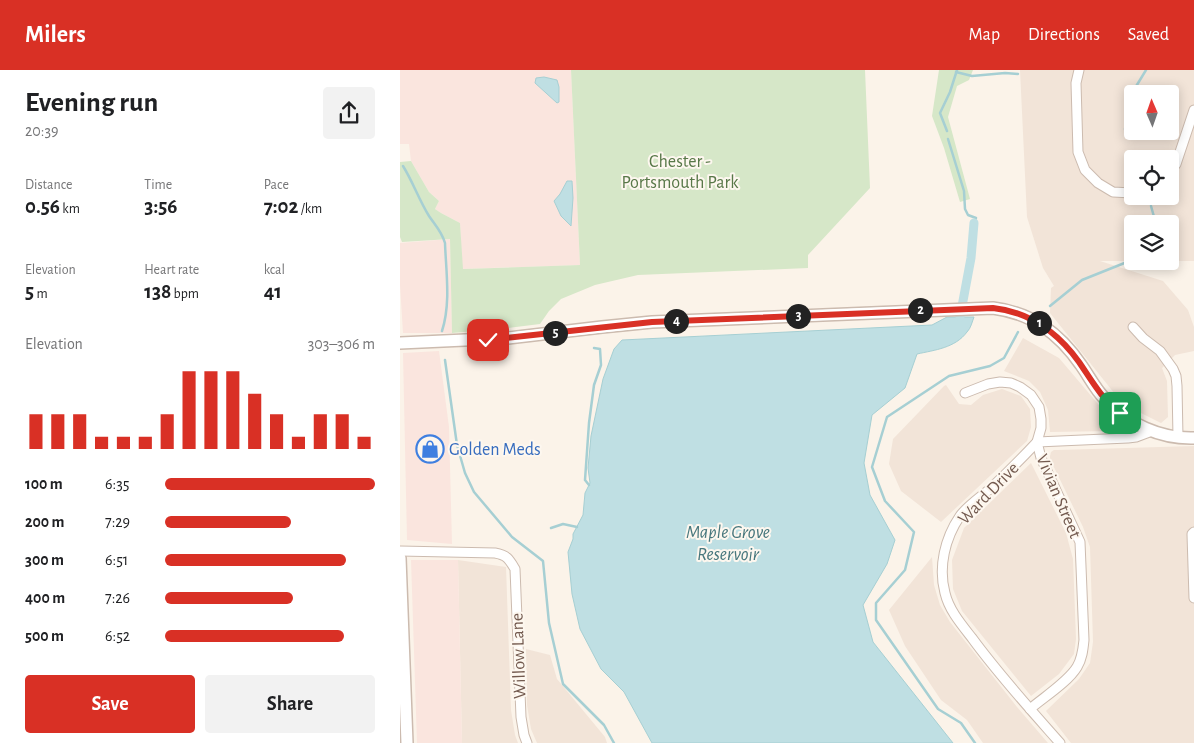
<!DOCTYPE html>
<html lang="en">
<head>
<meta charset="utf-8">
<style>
	body { margin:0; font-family:"Alegreya Sans",sans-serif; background:#f2f2f2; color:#202124; height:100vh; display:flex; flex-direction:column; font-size:19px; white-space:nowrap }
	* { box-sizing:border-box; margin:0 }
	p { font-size:16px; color:#757577 }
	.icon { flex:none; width:28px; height:28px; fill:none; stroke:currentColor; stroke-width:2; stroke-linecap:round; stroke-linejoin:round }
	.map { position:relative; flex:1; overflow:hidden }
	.panel { display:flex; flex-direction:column; background:#fff; width:400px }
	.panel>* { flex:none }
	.needle { width:32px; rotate:358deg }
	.tools { position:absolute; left:724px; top:15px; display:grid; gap:10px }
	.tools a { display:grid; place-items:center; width:55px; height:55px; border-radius:5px; background:#fff; box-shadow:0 2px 12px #0003; font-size:25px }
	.pin { position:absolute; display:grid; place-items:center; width:42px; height:42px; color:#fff; margin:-21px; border-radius:10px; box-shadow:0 2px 8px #0006 }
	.km { position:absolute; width:25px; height:25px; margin:-12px; border-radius:50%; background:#222; color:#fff; font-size:14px; line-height:25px; text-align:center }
	.round { display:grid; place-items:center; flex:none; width:52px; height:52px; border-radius:5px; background:#f2f2f2 }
	.summary { display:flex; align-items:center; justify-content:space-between; height:85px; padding:0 25px }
	h1 { font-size:28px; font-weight:700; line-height:38px }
	.stats { display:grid; grid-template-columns:repeat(3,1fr); gap:8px; height:85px; padding:5px 25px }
	.stats div { display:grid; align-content:center }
	.stats b { font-size:21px; font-weight:700 }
	.stats small { font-size:14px; font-weight:400 }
	.stats p { font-size:14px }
	.chart { height:140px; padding:10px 25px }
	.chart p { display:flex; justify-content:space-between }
	.chart svg { width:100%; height:90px; margin-top:5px; stroke:#d93025; stroke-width:6 }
	.action { display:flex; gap:10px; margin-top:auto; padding:10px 25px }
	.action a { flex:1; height:58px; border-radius:5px; background:#d93025; color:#fff; font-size:20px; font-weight:700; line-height:58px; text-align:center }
	.action a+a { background:#f2f2f2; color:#202124 }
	ul { padding:0 25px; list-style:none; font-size:16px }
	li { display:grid; grid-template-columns:80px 60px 1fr; align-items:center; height:38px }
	li i { height:12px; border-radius:6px; background:#d93025 }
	header { display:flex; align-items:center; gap:30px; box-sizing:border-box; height:70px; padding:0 25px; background:#d93025; color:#fff }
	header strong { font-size:24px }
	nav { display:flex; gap:28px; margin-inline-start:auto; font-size:18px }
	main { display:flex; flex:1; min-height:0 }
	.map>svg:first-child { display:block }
</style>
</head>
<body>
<header>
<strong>Milers</strong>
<nav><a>Map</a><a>Directions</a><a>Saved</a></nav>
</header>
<main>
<section class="panel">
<div class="summary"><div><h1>Evening run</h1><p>20:39</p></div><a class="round"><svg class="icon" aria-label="share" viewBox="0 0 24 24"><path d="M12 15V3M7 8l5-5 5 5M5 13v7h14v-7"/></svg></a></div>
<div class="stats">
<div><p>Distance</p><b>0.56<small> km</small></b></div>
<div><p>Time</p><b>3:56</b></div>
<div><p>Pace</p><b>7:02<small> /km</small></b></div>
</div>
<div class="stats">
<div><p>Elevation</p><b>5<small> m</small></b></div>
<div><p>Heart rate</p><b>138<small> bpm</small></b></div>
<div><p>kcal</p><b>41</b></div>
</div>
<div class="chart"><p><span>Elevation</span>303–306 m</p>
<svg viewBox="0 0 160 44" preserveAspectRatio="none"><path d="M5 44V27M15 44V27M25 44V27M35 44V38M45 44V38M55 44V38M65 44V27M75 44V6M85 44V6M95 44V6M105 44V17M115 44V27M125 44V38M135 44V27M145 44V27M155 44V38"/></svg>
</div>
<ul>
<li><b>100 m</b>6:35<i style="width:100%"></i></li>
<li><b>200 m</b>7:29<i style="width:60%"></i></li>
<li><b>300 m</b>6:51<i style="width:86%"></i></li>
<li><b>400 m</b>7:26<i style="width:61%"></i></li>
<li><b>500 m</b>6:52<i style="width:85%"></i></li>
</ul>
<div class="action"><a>Save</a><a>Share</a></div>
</section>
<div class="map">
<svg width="794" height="673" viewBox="0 0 794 673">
	<rect width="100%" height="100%" fill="#fbf3e9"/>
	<g fill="#f2e4d8" fill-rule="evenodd">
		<path d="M620,0H794V191H770V154H732V191H700L763,211L788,240L794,257V281L775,285L762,298L767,311L768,347L761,353L723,334L650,243L651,218L654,216L643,198L627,147ZM732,24H770V61H732ZM732,89H770V126H732Z"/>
		<polygon points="623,268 659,288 710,348 711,361 650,362 648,340 640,322 629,311 604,301"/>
		<polygon points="546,315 559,334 571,335 583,325 602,319 621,326 630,339 631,357 627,371 541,452 501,421 489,394 493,369 544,316"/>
		<polygon points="794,376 794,673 671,673 646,641 679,609 690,593 693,572 690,477 683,457 650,389 650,386 651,382 654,380 658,380"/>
		<polygon points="631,393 666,463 673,489 676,569 674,584 659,604 631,626 562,541 553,519 552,490 564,458"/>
		<polygon points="532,487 534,515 540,535 550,552 617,637 648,673 583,673 567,650 541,630 505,576 489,540"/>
		<polygon points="58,490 106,497 111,640 115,665 118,673 62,673"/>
		<polygon points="126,579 150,585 157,609 205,667 207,673 137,673 131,659 127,635"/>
	</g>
	<g fill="#fae5de">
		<polygon points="0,0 171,0 180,195 62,199 60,153 41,143 35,139 39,131 29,122 11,91 9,74 0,74"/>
		<polygon points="50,169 52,263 3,263 0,215 0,173"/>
		<polygon points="39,281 49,357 52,474 7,470 3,283"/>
		<polygon points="11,490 58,490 62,673 17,673"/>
	</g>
	<g fill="#d6e7c8">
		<polygon points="171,0 465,0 470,118 408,185 408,198 238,205 195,215 161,229 149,241 140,254 100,259 52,263 50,169 2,172 0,167 0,92 11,91 29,122 39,131 35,139 41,143 60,153 63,199 180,195"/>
		<polygon points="539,0 573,0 569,10 557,16 548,47 570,129 560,132 544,78 532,46"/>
	</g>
	<g fill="#bfdfe3" stroke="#a6cfd3">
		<polygon points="144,7 157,10 159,17 159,32 157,33 135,13 136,8"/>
		<polygon points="167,111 172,111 173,128 171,156 161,146 154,131 160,124"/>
		<path d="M547,247H574C572,252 571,258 567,262C555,278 535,280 517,284L505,318L472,345L464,393L470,425L495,470L487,494L463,535L473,572L553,673H252L224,622L201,599L180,559L172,524L168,482L173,469V464L183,445L185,423L190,413L188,398L191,366L203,309L214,279L222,270L532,255Z"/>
	</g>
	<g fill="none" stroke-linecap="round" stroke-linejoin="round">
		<g stroke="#a6cfd3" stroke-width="2.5">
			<polyline points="556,2 572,6 605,3 618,4"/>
			<polyline points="725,59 732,23 746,0"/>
			<polyline points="547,61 540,43 550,22 557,0"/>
			<polyline points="548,69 564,121 565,139 568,145 576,148 574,153"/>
			<path d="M3,96C13,112 19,130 29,146C35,155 42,162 45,173C46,202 51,233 42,261"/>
			<polyline points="751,136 756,154"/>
			<polyline points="650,236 682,210 732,190"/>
			<polyline points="45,290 57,375 65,403 74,422 112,467 143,491 149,553 163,614 204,655 214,673"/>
			<polyline points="189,415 185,410 189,353 194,315 201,295 200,279 194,278"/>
			<polyline points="151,458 163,454 177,457"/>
			<polyline points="575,673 561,653 538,639 476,550 476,533 505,500 514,462 485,431 472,397 487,347 549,306 590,296 604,288 618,262"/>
		</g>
		<polyline stroke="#bfdfe3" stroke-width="9" points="560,247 571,188 574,153"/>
		<g stroke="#ccbbaf" stroke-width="11">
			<g id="minor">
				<polyline points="679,0 676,13 678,82 685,100 698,113 713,122 732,123"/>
				<polyline points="770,102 776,94 794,40"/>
				<polyline points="733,257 743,268 760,281 773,299 776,306 777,316 778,367"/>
				<path d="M565,323L588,314L600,312L611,313L620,317L631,325L639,337L641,349V358L637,372L641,388L680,472L684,570C683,580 682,589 677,597C668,612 644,627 630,639"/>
				<polyline points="794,462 792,464 794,528"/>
				<path d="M0,481L95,483C107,485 109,489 115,499L121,647L124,665L127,673"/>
				<path d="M660,673C630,639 599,605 572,568C561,554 549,540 545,523C538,497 545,468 560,446C567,436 582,426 591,418C607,403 622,388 637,372L728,368L736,367L752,361"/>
			</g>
		</g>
		<g stroke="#ccbbaf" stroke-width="14">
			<g id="tertiary">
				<path d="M0,273L108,268L202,257L252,252L593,238C632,243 659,263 681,295C689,306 695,319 705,329C727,354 761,369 794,368"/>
				<polyline points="0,488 7,673"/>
			</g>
		</g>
		<use href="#minor" stroke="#fff" stroke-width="9"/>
		<use href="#tertiary" stroke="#fff" stroke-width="11"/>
	</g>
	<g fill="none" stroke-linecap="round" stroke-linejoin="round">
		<g stroke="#fff" stroke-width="10">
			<path id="route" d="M88,270L252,252L593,238C630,242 658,263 679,292C692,311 701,328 720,343"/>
		</g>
		<use href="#route" stroke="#d93025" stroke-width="6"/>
	</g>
	<defs>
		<g id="shop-ring" transform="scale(1.4375)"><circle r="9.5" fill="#fdf7ef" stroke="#3f7fe0" stroke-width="1.5"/><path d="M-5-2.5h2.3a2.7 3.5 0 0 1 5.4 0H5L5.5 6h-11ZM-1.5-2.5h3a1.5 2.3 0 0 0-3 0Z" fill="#3f7fe0"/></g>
	</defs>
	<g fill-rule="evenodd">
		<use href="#shop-ring" x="30" y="379"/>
	</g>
	<g text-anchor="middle" stroke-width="4" stroke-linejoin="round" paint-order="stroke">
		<g font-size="18" fill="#587848" stroke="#fdf7ef">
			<text x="280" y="97">Chester -<tspan x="280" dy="21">Portsmouth Park</tspan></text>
		</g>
		<g font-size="18" fill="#366cbe" stroke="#fdf7ef" text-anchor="start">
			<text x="49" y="385">Golden Meds</text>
		</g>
		<g font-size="18" fill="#735a4f" stroke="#fdf7ef">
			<text transform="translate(588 423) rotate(-46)" y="6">Ward Drive</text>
			<text transform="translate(659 426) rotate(67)" y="6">Vivian Street</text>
			<text transform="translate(118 586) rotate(-92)" y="6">Willow Lane</text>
		</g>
		<g font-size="19" font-style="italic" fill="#47777d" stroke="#fdf7ef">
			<text x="328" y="468">Maple Grove<tspan x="328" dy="22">Reservoir</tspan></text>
		</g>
	</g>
</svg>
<div class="tools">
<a><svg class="needle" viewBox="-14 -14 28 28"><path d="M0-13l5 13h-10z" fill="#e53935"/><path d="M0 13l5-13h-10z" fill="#757577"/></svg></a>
<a><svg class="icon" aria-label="locate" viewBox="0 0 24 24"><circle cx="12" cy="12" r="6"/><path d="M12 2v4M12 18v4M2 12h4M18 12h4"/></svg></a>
<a><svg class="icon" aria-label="layers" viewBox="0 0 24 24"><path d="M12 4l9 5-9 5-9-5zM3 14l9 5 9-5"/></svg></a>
</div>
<div class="pin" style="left:720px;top:343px;background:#1e9e55"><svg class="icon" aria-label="arrive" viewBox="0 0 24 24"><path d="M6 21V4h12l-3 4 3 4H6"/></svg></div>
<div class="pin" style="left:88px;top:270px;background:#d93025"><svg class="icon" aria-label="check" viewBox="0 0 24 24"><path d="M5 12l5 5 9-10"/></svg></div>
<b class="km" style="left:639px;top:253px">1</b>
<b class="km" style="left:520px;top:240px">2</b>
<b class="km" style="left:398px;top:246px">3</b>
<b class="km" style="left:276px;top:251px">4</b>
<b class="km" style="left:155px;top:263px">5</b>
</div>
</main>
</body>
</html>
